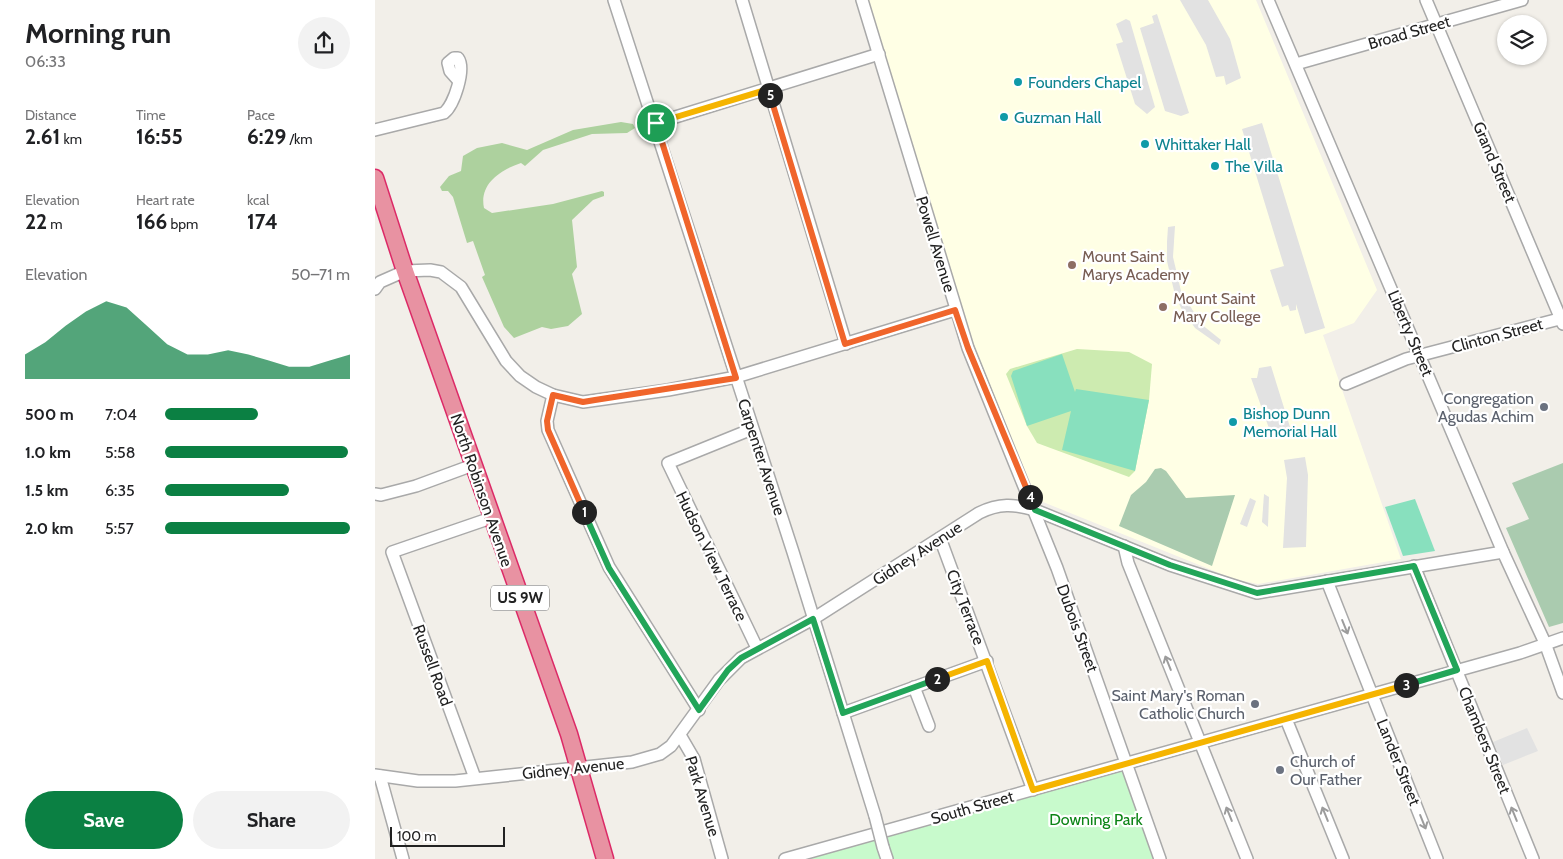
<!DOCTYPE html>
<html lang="en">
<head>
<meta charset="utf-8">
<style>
	body { margin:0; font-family:Cabin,sans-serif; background:#f2f2f2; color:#202124; height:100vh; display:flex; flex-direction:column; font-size:19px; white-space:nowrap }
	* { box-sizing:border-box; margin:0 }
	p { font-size:16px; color:#757577 }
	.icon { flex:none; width:28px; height:28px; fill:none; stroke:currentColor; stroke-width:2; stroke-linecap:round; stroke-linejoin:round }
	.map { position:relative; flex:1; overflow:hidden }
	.side { display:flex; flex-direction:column; background:#fff; width:375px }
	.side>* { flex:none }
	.buttons { position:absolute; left:1122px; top:15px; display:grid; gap:10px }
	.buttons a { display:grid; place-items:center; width:50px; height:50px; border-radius:50%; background:#fff; box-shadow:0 1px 4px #0004; font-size:25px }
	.scale { position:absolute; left:15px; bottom:12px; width:115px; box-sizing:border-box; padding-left:5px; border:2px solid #222; border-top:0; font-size:14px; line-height:18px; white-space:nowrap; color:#222; -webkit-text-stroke:4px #fff; paint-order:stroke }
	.pin { position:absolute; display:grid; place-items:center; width:42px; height:42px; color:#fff; margin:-21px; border:2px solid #fff; border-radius:50%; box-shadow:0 1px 5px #0007 }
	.km { position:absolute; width:25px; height:25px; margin:-12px; border-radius:50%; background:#222; color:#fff; font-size:14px; line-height:25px; text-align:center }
	.round { display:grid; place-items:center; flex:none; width:52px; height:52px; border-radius:26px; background:#f2f2f2 }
	.summary { display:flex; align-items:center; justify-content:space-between; height:85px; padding:0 25px }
	h1 { font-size:28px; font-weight:800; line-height:38px }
	.figures { display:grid; grid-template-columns:repeat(3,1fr); gap:8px; height:85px; padding:5px 25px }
	.figures div { display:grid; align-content:center }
	.figures b { font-size:21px; font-weight:800 }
	.figures small { font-size:14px; font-weight:400 }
	.figures p { font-size:14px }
	.chart { height:140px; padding:10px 25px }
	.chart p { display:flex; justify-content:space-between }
	.chart svg { width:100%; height:90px; margin-top:5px; fill:#0b8043; opacity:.7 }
	.primary-button { display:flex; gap:10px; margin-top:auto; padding:10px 25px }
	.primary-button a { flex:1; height:58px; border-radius:30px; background:#0b8043; color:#fff; font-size:20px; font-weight:800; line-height:58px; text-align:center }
	.primary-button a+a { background:#f2f2f2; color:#202124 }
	ul { padding:0 25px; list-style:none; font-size:16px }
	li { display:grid; grid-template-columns:80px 60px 1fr; align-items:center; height:38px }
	li i { height:12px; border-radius:6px; background:#0b8043 }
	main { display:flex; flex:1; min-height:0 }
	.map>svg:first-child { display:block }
</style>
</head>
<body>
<main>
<section class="side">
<div class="summary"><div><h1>Morning run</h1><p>06:33</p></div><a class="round"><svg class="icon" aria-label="share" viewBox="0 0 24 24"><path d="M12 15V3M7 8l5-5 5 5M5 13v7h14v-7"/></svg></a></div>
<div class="figures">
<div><p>Distance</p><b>2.61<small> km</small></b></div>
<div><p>Time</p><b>16:55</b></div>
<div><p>Pace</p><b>6:29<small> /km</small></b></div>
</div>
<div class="figures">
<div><p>Elevation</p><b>22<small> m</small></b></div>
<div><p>Heart rate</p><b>166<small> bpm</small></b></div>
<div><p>kcal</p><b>174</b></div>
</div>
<div class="chart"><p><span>Elevation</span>50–71 m</p>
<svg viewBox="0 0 160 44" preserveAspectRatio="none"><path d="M0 44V32L10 26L20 18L30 11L40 6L50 9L60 18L70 27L80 32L90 32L100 30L110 32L120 35L130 38L140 38L150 35L160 32V44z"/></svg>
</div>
<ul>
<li><b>500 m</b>7:04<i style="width:50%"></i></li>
<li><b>1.0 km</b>5:58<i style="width:99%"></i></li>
<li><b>1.5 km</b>6:35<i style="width:67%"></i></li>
<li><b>2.0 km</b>5:57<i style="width:100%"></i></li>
</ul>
<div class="primary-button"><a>Save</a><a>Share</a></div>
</section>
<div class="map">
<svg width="1188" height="859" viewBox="0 0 1188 859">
	<rect width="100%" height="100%" fill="#f2efe9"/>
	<polygon fill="#ffffe5" points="493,0 881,0 1002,290 979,323 948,335 1026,559 883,584 859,579 663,500 599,351"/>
	<polygon fill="#cdebb0" points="702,349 754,352 777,364 774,400 760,471 754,477 662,443 652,426 631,374 635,369"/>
	<path fill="#add19e" d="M246,122L258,124L260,128L252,133L217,134L168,150L150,166L146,163C125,170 104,184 109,208L117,213L178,204L227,191L229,192V196L218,200L197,220L202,267L197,274L207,314L193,326L176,329L167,327L139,338L129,327L107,277L110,275L98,241L92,243L78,197L73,191H67L65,187L74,176L86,171L88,156L102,148L127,143L152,150L198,130Z"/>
	<g fill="#aacbaf">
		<polygon points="1188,463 1188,623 1174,627 1131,528 1154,519 1137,483"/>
		<polygon points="786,468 791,471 811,498 860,495 837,566 744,526 756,495 771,482 780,469"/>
	</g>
	<polygon fill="#c8facc" points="745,771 749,771 780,859 430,859"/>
	<g fill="#88e0be">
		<polygon points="687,354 700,392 701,389 774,400 760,471 687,450 696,411 652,426 636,376 638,371"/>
		<polygon points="1040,499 1060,551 1028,556 1010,507"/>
	</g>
	<g fill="#e2e2e2">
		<polygon points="805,0 833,0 855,39 866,78 851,85 849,76 841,77 831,45"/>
		<polygon points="782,14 814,113 806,116 790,111 765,28 779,23 777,16"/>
		<polygon points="751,19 755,21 780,107 772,114 760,104 741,44 748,42 741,24"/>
		<polygon points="887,123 950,328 930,334 921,304 921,310 915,311 913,305 907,307 895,270 909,266 867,129"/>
		<polygon points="800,226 798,257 806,291 826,324 846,340 844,345 820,328 806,308 800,295 792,261 792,242 793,227"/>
		<polygon points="896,366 915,427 896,434 876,378 882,378 884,368"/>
		<polygon points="930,457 933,475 931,547 908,548 912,478 909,460"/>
		<polygon points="889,494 894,497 893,527 887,522"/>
		<polygon points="875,498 881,501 872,527 865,524"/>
		<polygon points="1152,728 1163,751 1128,765 1118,742"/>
	</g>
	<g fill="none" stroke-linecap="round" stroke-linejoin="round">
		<g stroke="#a9a9a9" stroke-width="14">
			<g id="minor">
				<polyline points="239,0 418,552 500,816"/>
				<polyline points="367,0 471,344"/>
				<polyline points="487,0 593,348 682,568 785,859"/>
				<polyline points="893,0 1128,552 1170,643 1188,693"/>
				<polyline points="1051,0 1188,324"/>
				<polyline points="921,64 1147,0"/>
				<polyline points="281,123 504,54"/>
				<path d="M0,130L69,113C79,105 91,69 83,58H79L73,63L75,71L83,80"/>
				<polyline points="0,289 5,282 30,271 55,270 66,272 86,287 131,361 145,376 161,387 178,395 208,402 293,390 361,377 580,310"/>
				<polyline points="971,384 1031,359 1188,318"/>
				<polyline points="178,395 172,421 173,430 234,567 324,710"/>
				<polyline points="377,429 293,463 382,648"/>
				<polyline points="0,494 6,495 41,486 98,465"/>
				<polyline points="565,538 658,790"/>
				<polyline points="749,546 753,563 872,859"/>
				<polyline points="1039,566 1158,859"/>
				<polyline points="952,581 1062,859"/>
				<polyline points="539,687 554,726"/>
				<polyline points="468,713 612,661"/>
				<polyline points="911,719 968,859"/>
				<polyline points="305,735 319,759 347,859"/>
				<path d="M0,775L43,781H80L257,762L285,754L296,746L344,680L366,658L438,619L604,513C624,503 639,504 660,510L795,565L882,593L1128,552"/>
				<polyline points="5,776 28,859"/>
				<polyline points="100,778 17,552 116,518"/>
				<polyline points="508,847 512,859"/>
				<polyline points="410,859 1145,653 1188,638"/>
			</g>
		</g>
		<g stroke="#dc2a67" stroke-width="19">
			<polyline id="highway" points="0,178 30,271 194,734 230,859"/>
		</g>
		<use href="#minor" stroke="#fff" stroke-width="11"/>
		<use href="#highway" stroke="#e892a2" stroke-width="16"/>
		<g stroke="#a9a9a9" stroke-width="14" stroke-linecap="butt">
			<polyline id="minor-bridge" points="500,816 508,847"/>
		</g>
		<use href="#minor-bridge" stroke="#fff" stroke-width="11"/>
	</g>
	<defs><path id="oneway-shaft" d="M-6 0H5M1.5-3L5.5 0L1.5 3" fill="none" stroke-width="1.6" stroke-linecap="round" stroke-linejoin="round" transform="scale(1.25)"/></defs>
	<g stroke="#9c9c9c">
		<use href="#oneway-shaft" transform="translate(970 627) rotate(68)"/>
		<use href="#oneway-shaft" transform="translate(793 663) rotate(-112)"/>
		<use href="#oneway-shaft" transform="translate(854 814) rotate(-112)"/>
		<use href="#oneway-shaft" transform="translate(950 814) rotate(-112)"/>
		<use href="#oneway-shaft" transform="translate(1139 814) rotate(-112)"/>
		<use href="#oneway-shaft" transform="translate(1048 822) rotate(68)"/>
	</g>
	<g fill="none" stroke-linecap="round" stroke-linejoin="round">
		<g stroke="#fff" stroke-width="10">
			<polyline id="split-1" points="209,512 173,430 172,421 178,395 208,402 220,400 361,378 281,123"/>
		</g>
		<g stroke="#fff" stroke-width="10">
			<polyline id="split-2" points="209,512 234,568 324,710 353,670 366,658 438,619 468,713 562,679"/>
		</g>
		<g stroke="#fff" stroke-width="10">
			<polyline id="split-3" points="562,679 612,661 658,790 1031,685"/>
		</g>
		<g stroke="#fff" stroke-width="10">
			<polyline id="split-4" points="655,497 660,510 795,565 882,593 1039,566 1082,670 1031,685"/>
		</g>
		<g stroke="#fff" stroke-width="10">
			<polyline id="split-5" points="395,95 470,344 580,310 593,348 655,497"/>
		</g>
		<g stroke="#fff" stroke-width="10">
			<polyline id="split-6" points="281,123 394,89 395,95"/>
		</g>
		<use href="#split-1" stroke="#f0652b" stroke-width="6"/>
		<use href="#split-2" stroke="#22a559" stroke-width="6"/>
		<use href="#split-3" stroke="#f5b400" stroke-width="6"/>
		<use href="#split-4" stroke="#22a559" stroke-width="6"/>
		<use href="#split-5" stroke="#f0652b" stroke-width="6"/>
		<use href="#split-6" stroke="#f5b400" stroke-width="6"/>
	</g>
	<g fill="#0f9aa8" stroke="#fff" stroke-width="2">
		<circle cx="643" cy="82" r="5"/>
		<circle cx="629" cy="117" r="5"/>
		<circle cx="770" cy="144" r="5"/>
		<circle cx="840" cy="166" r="5"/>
		<circle cx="858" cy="422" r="5"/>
	</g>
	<g fill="#8d6e63" stroke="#fff" stroke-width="2">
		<circle cx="697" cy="265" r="5"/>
		<circle cx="788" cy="307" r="5"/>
	</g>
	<g fill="#6b7280" stroke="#fff" stroke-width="2">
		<circle cx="1169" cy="407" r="5"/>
		<circle cx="880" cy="704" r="5"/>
		<circle cx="905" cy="770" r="5"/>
	</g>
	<g text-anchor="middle" stroke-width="4.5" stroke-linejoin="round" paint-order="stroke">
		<rect fill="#fff" stroke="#646464" stroke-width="1" x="116" y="585.5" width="58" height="25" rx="4"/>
		<g font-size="15" font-weight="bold" fill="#222">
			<text x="145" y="603">US 9W</text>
		</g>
		<g font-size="16" fill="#222" stroke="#fff">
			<text transform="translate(1034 32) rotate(-16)" y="6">Broad Street</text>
			<text transform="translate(1120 162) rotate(67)" y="6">Grand Street</text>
			<text transform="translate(561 244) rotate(73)" y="6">Powell Avenue</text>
			<text transform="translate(1036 333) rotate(67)" y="6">Liberty Street</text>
			<text transform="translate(1122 335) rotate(-15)" y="6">Clinton Street</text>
			<text transform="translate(387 457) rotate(72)" y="6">Carpenter Avenue</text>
			<text transform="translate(107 490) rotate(71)" y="6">North Robinson Avenue</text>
			<text transform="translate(542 553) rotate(-33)" y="6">Gidney Avenue</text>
			<text transform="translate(337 556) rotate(64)" y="6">Hudson View Terrace</text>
			<text transform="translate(591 607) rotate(69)" y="6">City Terrace</text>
			<text transform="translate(703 628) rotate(70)" y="6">Dubois Street</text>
			<text transform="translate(58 665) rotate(70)" y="6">Russell Road</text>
			<text transform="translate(1110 740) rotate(68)" y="6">Chambers Street</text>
			<text transform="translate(1024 762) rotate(68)" y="6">Lander Street</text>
			<text transform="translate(198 768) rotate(-6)" y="6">Gidney Avenue</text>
			<text transform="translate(328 796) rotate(73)" y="6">Park Avenue</text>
			<text transform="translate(597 807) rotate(-16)" y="6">South Street</text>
		</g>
		<g font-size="16" fill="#0d838f" stroke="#fff" text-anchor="start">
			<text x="653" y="88">Founders Chapel</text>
			<text x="639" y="123">Guzman Hall</text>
			<text x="780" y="150">Whittaker Hall</text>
			<text x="850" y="172">The Villa</text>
			<text x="868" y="419">Bishop Dunn<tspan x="868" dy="18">Memorial Hall</tspan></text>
		</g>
		<g font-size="16" fill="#785e54" stroke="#fff" text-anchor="start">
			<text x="707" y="262">Mount Saint<tspan x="707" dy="18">Marys Academy</tspan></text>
			<text x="798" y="304">Mount Saint<tspan x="798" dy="18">Mary College</tspan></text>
		</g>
		<g font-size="16" fill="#5b616d" stroke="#fff" text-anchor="end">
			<text x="1159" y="404">Congregation<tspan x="1159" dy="18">Agudas Achim</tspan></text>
			<text x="870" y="701">Saint Mary's Roman<tspan x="870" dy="18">Catholic Church</tspan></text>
			<text x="915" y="767" text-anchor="start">Church of<tspan x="915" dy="18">Our Father</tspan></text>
		</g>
		<g font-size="16" fill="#0c8416" stroke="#fff">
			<text x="721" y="825">Downing Park</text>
		</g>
	</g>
</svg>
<div class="buttons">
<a><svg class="icon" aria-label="layers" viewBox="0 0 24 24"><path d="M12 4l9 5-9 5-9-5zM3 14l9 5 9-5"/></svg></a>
</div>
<div class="scale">100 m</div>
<div class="pin" style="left:281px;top:123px;background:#1e9e55"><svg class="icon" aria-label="arrive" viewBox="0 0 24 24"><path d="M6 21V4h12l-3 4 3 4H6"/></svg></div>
<b class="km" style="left:209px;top:512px">1</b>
<b class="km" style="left:562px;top:679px">2</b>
<b class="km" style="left:1031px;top:685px">3</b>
<b class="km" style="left:655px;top:497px">4</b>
<b class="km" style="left:395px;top:95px">5</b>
</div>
</main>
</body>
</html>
